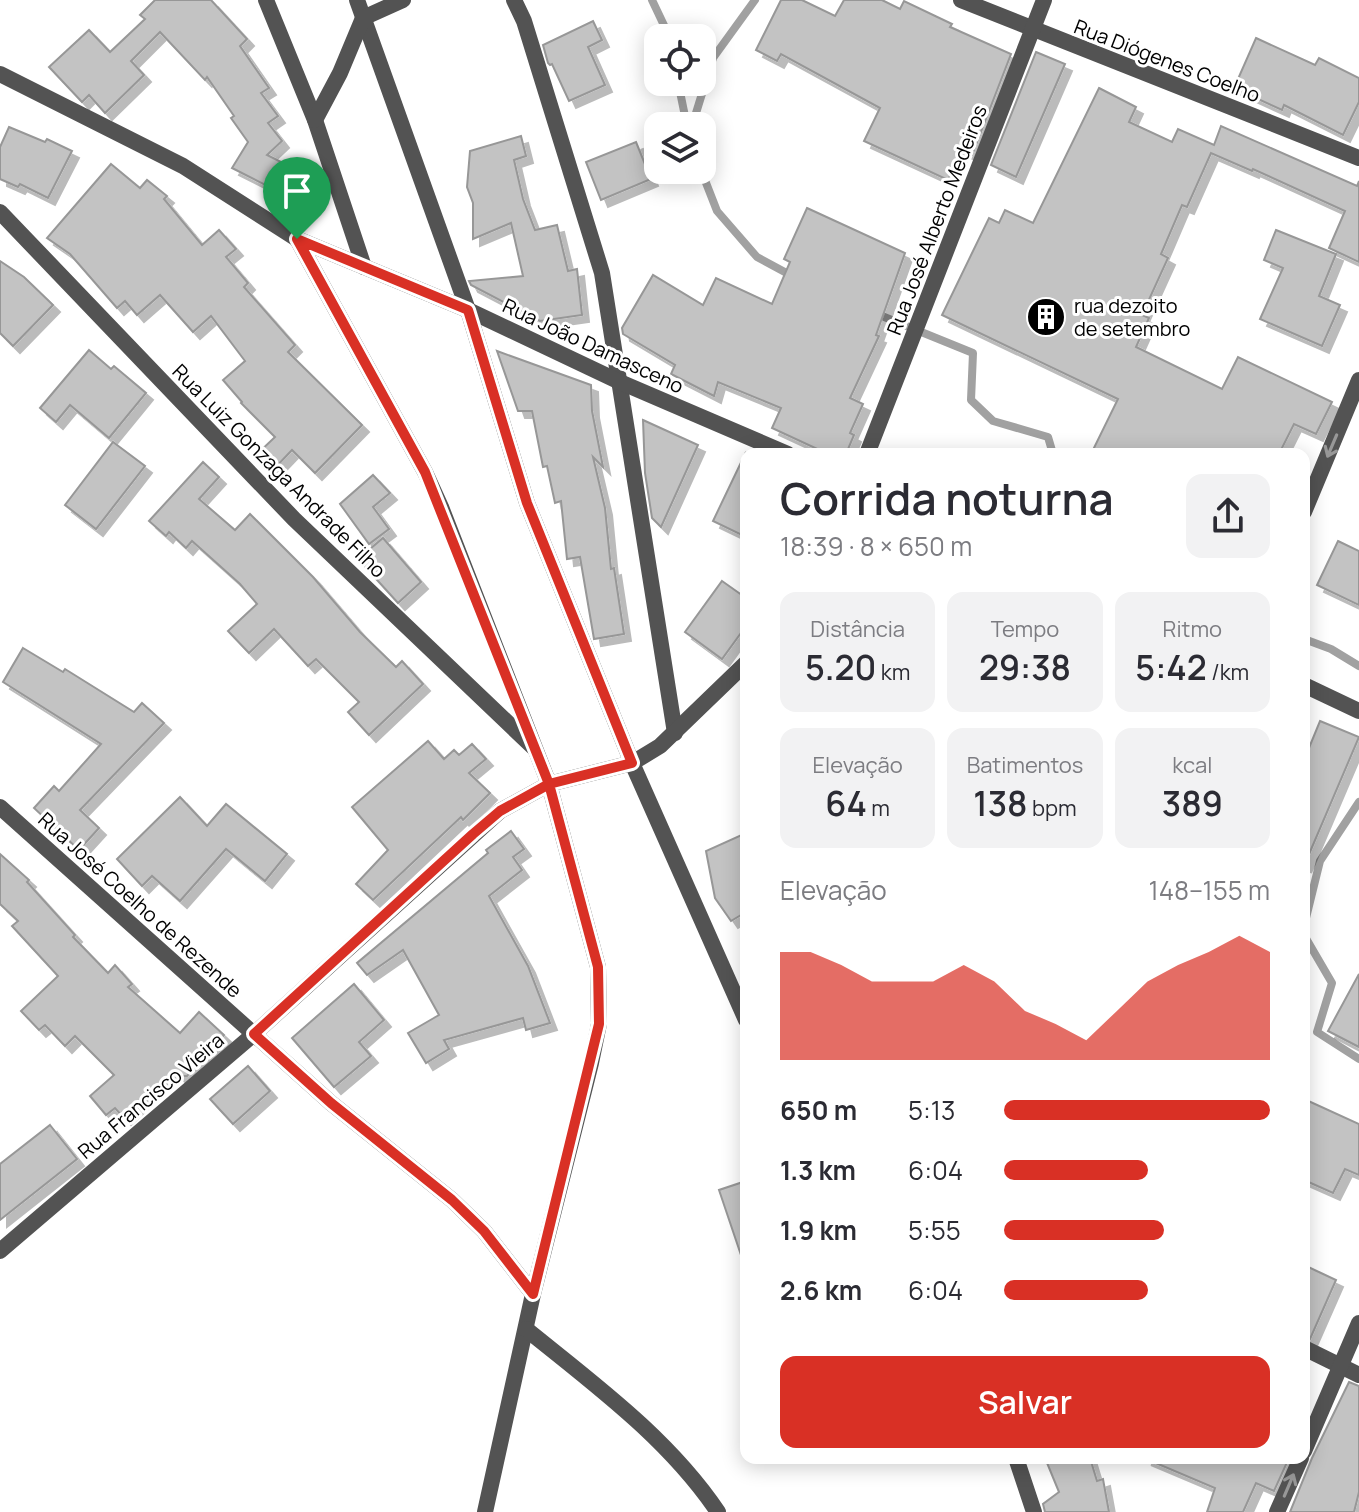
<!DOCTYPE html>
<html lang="pt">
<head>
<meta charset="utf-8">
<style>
	body { margin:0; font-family:Manrope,sans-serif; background:#f2f2f3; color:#2b2b33; height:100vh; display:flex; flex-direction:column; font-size:30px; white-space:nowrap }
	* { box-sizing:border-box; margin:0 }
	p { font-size:26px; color:#7c7c81 }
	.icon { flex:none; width:44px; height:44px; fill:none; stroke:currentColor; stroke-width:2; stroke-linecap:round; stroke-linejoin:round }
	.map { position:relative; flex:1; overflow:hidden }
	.details { position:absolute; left:740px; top:448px; width:570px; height:1016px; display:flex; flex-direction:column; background:#fff; border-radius:16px; box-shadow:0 4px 20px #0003 }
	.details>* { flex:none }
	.buttons { position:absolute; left:644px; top:24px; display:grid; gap:16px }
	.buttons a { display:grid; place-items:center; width:72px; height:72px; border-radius:16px; background:#fff; box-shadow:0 4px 20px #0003; font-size:40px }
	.pin { position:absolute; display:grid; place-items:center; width:68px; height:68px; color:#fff; margin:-82px -34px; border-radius:50% 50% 50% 0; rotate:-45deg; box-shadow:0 0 8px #0007 }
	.pin .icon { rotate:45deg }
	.round { display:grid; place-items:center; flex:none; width:84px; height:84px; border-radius:16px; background:#f2f2f3 }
	.headline { display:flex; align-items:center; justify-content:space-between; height:136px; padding:0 40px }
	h1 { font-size:44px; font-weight:600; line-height:60px }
	.figures { display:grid; grid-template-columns:repeat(3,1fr); gap:12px; height:136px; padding:8px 40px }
	.figures div { display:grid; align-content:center; border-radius:16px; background:#f2f2f3; text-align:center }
	.figures b { font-size:34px; font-weight:600 }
	.figures small { font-size:22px; font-weight:400 }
	.figures p { font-size:22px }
	.chart { height:224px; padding:16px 40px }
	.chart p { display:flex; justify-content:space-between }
	.chart svg { width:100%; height:144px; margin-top:8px; fill:#d93025; opacity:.7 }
	.button { display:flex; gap:16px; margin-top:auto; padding:16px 40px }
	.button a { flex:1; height:92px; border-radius:16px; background:#d93025; color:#fff; font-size:32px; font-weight:600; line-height:92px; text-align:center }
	ul { padding:0 40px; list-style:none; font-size:26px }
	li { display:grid; grid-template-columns:128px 96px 1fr; align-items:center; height:60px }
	li i { height:20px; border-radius:10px; background:#d93025 }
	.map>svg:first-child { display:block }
</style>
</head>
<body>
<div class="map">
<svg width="1359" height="1512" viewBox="0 0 1359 1512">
	<defs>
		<filter id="shadow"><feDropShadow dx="7" dy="7" stdDeviation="0" flood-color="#0004"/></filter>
	</defs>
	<rect width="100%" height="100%" fill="#fff"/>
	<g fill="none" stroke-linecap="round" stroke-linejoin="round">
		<g stroke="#a1a1a1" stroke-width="8">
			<polyline points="652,0 670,38"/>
			<polyline points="678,82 687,126"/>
			<polyline points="692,126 713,58 755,0"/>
			<polyline points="701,170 717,211 757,257 794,277"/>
			<polyline points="872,312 973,353 971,400 993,421 1048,437 1053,454"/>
			<polyline points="1304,639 1331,649 1359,666"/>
			<polyline points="1304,926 1320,861 1359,802"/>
			<polyline points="1304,935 1332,983 1317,1032 1359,1059"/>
		</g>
	</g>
	<g fill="#c3c3c3" stroke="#979797" stroke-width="2" filter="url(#shadow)">
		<polygon points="155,0 211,0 247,39 240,46 269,88 261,93 278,116 268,123 282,141 267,155 303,173 291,198 232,168 248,142 231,118 234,116 207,77 205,80 160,32 131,61 144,75 105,113 89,95 82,102 49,67 89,30 110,52 145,19 140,15"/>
		<polygon points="781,0 802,0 835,16 844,0 882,0 900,9 904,1 952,24 950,27 1011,54 972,155 962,150 948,180 864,141 880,108 781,54 777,61 756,50"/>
		<polygon points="593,21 602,40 588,47 605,85 569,101 552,64 550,65 548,63 543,45"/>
		<polygon points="1256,38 1315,65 1319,58 1359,78 1359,102 1343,135 1284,105 1282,110 1234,88"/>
		<polygon points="1036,52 1065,64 1016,177 991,165"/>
		<polygon points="1099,88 1136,107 1129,122 1172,142 1178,129 1214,145 1221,126 1357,186 1359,181 1359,262 1329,248 1345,211 1253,169 1252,171 1211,153 1187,207 1182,205 1161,254 1168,258 1142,315 1149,318 1136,347 1222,389 1238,357 1332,402 1316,434 1294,424 1279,454 1091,454 1118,399 942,315 989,218 999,223 1005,210 1033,223"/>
		<polygon points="9,127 45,142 47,139 72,151 48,198 20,184 18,187 0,179 0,147"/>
		<polygon points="521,136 526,156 514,160 523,199 535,230 557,225 568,271 577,269 582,315 540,321 471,285 469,281 523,276 511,223 473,239 473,203 467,187 470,151"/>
		<polygon points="636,142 651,179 601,200 586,162"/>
		<polygon points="111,164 140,188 147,180 167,196 164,199 202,245 219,230 236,249 226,257 248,283 244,287 295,345 288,352 362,425 315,473 292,450 271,472 255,456 275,437 241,403 242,402 223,380 245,361 211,316 193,332 160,295 137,315 125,301 117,308 70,254 47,238"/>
		<polygon points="807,208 905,253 876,335 879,336 850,398 863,404 850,433 854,435 846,454 828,454 772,428 781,408 718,382 714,396 671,374 675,365 623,334 622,328 653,275 703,305 716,278 772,304 790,262 784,259"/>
		<polygon points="1276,230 1336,254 1319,296 1340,305 1322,346 1260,319 1283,268 1264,260"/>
		<polygon points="0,261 24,277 53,305 13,346 0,333"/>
		<polygon points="89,350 111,369 114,366 146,393 109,438 70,405 56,422 40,408"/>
		<polygon points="497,351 591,385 592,411 603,467 593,457 605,508 611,569 614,568 624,634 594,639 580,557 567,559 561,501 555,503 547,466 543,467 532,411 518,411"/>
		<polygon points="643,420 698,445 661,527 652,518 645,473"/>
		<polygon points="113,442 145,466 96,529 65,505"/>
		<polygon points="746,452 746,537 713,521"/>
		<polygon points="203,462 219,477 199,499 235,530 250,514 313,577 360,632 396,667 402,661 423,684 369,735 348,712 359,702 316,659 308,666 274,629 249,653 228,631 257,604 240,584 192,541 186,548 169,532 166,536 149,521"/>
		<polygon points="373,475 390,493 373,507 389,529 369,544 340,504"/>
		<polygon points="383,538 421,582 398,603 358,559"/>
		<polygon points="1338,541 1359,551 1359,605 1317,585"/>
		<polygon points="722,581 746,598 746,626 722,659 685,632"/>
		<polygon points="23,648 63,672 65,669 134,712 142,703 164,723 80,810 99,828 79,850 34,808 54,786 59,791 101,744 3,682"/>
		<polygon points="1320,721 1359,737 1304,866 1304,760"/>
		<polygon points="428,741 444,759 454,750 459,755 472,744 486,759 469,773 490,793 463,820 461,817 373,900 356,884 388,850 352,807"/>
		<polygon points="180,797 207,826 226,804 287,854 265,881 226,849 180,901 152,876 142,886 117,859"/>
		<polygon points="511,831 524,849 513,857 522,870 489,896 528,966 550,1023 526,1030 523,1018 444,1040 449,1049 426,1063 408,1033 439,1015 403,950 367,975 357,963 488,853 486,850"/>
		<polygon points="746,833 746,912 731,921 715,898 706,851"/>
		<polygon points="0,854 29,880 27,882 75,935 73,937 108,973 115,965 132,984 128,987 180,1033 199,1012 224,1035 187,1076 179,1076 174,1071 124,1118 115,1108 106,1115 90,1096 114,1075 75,1036 65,1046 45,1025 39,1030 21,1011 58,976 12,926 18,921 0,904"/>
		<polygon points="1359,974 1359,1047 1328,1031"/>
		<polygon points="354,984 384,1020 359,1042 371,1056 334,1087 292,1038"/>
		<polygon points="248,1066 270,1091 233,1124 210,1099"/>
		<polygon points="1304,1099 1359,1124 1359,1175 1345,1169 1333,1193 1304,1180"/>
		<polygon points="50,1125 77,1159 0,1220 0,1164"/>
		<polygon points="746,1181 746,1258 742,1258 719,1190"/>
		<polygon points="1304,1265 1336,1280 1310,1339 1304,1337"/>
		<polygon points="1349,1382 1359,1386 1359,1492 1354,1512 1290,1512 1312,1458"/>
		<polygon points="1045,1458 1090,1458 1097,1481 1103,1479 1109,1512 1045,1512 1043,1504 1059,1492"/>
		<polygon points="1144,1458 1289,1458 1274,1491 1256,1483 1243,1512 1207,1512 1215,1488"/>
	</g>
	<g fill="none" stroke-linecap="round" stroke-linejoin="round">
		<g stroke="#535353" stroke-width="16">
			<polyline points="266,0 315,120 364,267"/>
			<polyline points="357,0 468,310 527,503 632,763 746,1020"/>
			<polyline points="514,0 524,21 602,273 675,733"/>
			<polyline points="961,0 1359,158"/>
			<polyline points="0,74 183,166 297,239 468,310 620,382 788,454"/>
			<polyline points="315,120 340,73 363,18 403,0"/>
			<polyline points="0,212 294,519 533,747"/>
			<polyline points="297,239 425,472 441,507 549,784 598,967 599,1024 591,1063 533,1294 485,1512"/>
			<polyline points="867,454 1044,0"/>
			<polyline points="1304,512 1359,380"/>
			<polyline points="1304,685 1359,711"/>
			<polyline points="0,807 331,1103 452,1200 484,1231 533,1294"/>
			<polyline points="0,1251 254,1034 500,811 549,784 632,763 660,746 746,663"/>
			<path d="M526,1329C595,1385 668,1438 718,1512"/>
			<polyline points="1304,1348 1359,1375"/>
			<polyline points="1304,1451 1359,1323"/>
			<polyline points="1016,1458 1034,1512"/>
			<polyline points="1277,1512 1301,1458"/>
		</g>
	</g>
	<defs><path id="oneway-shaft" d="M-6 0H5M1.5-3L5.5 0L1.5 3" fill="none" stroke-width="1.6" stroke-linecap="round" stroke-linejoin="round" transform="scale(2)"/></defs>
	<g stroke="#989898">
		<use href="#oneway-shaft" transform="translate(1332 446) rotate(113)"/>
		<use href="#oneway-shaft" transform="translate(1289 1485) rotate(-67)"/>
	</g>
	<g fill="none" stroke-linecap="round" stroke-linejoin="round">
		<g stroke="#fff" stroke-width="16">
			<polyline id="route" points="297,239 425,472 549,784 500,811 473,834 254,1034 331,1103 452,1200 484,1231 533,1294 599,1024 598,967 549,784 632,763 527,503 468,310 297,239"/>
		</g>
		<use href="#route" stroke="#d93025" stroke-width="10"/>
	</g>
	<defs>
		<g id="building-disc" transform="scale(2)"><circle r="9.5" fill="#000" stroke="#fff"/><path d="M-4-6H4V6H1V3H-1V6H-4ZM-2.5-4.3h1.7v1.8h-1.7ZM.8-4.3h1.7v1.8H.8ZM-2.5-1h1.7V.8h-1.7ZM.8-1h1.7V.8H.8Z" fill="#fff"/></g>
	</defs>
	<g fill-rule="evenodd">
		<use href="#building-disc" x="1046" y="317"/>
	</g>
	<g text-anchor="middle" stroke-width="6" stroke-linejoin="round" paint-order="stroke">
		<g font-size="20" fill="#000" stroke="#fff">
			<text transform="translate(1167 61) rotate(21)" y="7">Rua Diógenes Coelho</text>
			<text transform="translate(937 220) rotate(-69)" y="7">Rua José Alberto Medeiros</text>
			<text transform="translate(593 346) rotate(25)" y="7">Rua João Damasceno</text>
			<text transform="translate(279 471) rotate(45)" y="7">Rua Luiz Gonzaga Andrade Filho</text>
			<text transform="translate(140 905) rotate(42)" y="7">Rua José Coelho de Rezende</text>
			<text transform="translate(151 1096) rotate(-40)" y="7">Rua Francisco Vieira</text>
		</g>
		<g font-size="20" fill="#000" stroke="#fff" text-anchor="start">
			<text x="1074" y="313">rua dezoito<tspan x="1074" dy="23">de setembro</tspan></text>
		</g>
	</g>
</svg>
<div class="buttons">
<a><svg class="icon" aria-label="locate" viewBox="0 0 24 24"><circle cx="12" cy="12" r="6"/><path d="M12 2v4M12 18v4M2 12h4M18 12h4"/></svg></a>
<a><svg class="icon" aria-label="layers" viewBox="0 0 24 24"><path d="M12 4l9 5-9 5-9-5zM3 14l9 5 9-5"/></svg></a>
</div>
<div class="pin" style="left:297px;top:239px;background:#1e9e55"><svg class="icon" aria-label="arrive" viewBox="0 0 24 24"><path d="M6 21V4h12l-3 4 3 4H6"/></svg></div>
<section class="details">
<div class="headline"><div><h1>Corrida noturna</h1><p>18:39 · 8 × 650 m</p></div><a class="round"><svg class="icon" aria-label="share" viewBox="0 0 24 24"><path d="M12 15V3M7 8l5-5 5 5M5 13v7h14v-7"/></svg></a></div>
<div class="figures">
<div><p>Distância</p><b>5.20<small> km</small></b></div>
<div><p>Tempo</p><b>29:38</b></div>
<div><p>Ritmo</p><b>5:42<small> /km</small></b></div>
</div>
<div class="figures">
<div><p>Elevação</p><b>64<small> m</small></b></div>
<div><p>Batimentos</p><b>138<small> bpm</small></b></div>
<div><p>kcal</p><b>389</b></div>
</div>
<div class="chart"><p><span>Elevação</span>148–155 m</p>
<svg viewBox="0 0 160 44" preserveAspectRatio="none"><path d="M0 44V11L10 11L20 15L30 20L40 20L50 20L60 15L70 20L80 29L90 33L100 38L110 29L120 20L130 15L140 11L150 6L160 11V44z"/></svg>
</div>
<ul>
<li><b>650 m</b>5:13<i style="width:100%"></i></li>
<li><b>1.3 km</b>6:04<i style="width:54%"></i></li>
<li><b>1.9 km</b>5:55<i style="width:60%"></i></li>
<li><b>2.6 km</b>6:04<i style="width:54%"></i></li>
</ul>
<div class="button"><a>Salvar</a></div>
</section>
</div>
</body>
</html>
